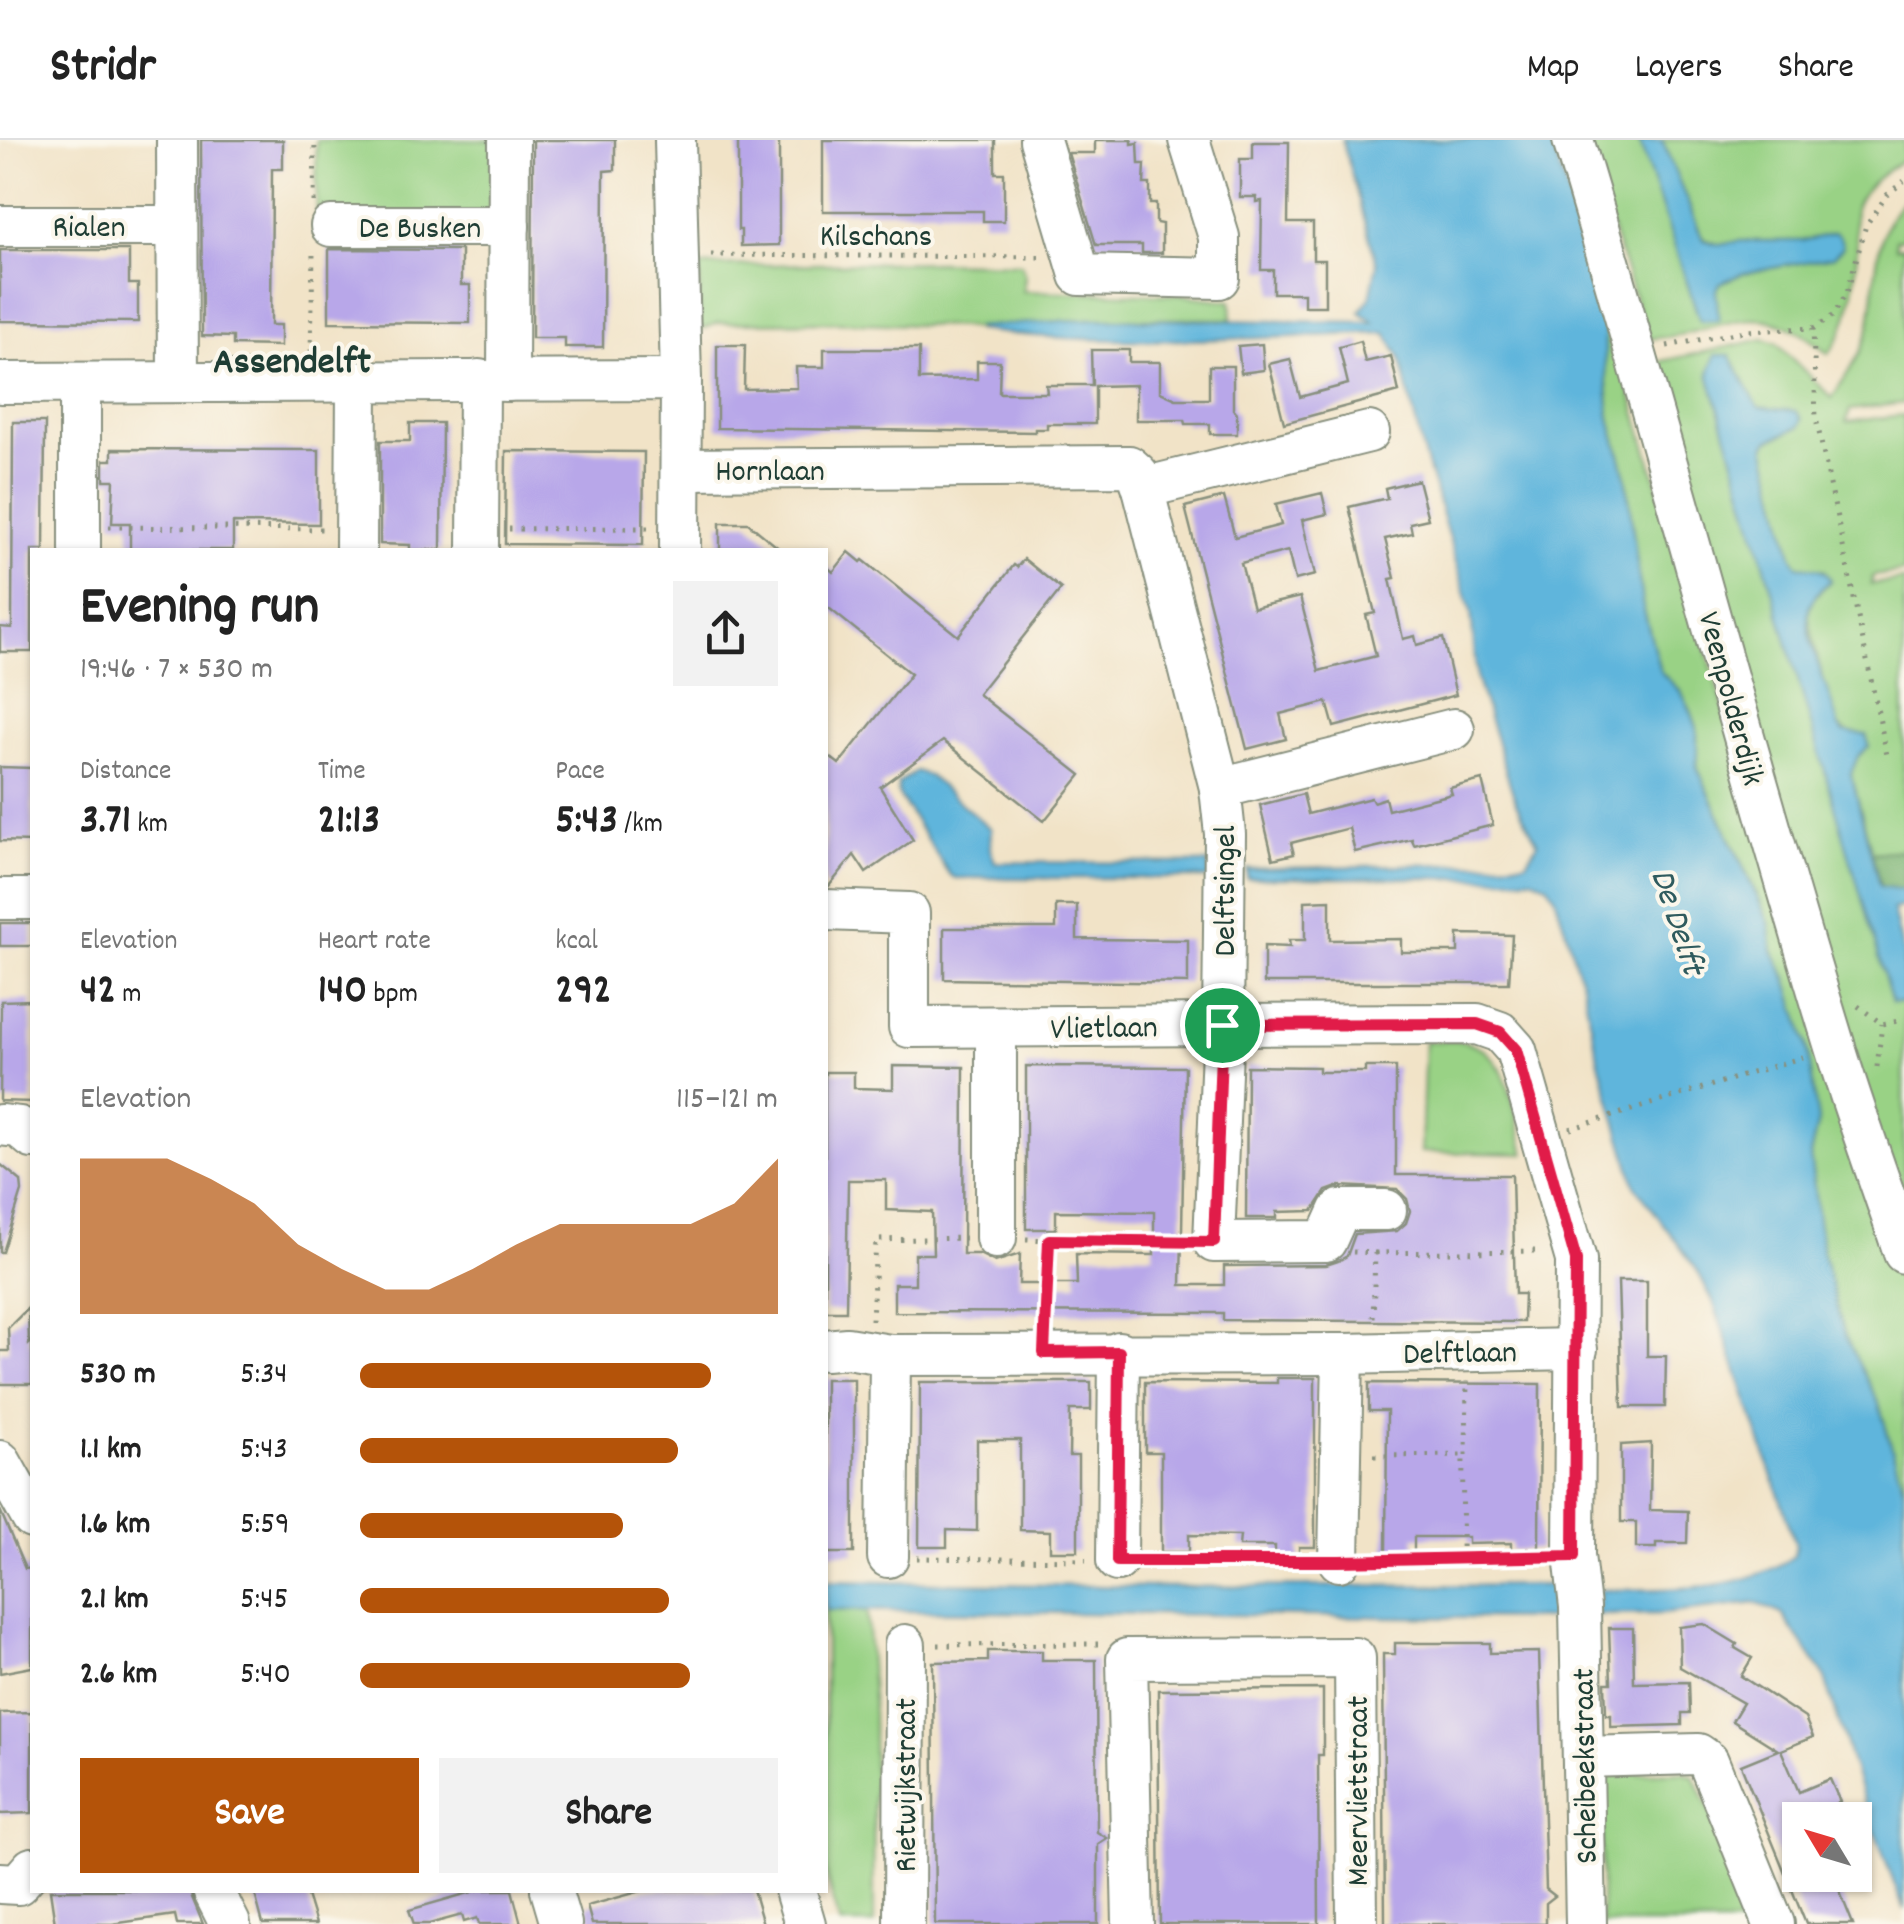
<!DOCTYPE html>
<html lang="en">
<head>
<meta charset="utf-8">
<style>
	body { margin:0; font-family:Dekko,sans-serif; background:#f2f2f2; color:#222; height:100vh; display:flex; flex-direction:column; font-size:38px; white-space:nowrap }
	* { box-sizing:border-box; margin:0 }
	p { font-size:32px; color:#767676 }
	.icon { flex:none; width:55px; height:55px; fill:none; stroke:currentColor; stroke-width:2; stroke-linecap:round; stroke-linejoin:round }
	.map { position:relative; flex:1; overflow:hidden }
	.details { position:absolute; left:30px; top:408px; width:798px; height:1345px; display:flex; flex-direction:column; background:#fff; border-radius:0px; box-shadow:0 2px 8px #0004 }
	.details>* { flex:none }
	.needle { width:65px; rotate:308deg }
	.tools { position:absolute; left:1782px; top:1662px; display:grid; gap:20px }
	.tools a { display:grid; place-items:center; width:90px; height:90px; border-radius:0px; background:#fff; box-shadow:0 2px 8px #0004; font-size:50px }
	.pin { position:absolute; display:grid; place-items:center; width:85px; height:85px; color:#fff; margin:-42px; border:5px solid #fff; border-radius:50%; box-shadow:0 2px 10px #0007 }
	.round { display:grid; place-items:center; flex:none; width:105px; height:105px; border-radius:0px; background:#f2f2f2 }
	.summary { display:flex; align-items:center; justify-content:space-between; height:170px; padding:0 50px }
	h1 { font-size:55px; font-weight:800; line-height:75px }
	.figures { display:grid; grid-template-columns:repeat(3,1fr); gap:15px; height:170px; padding:10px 50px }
	.figures div { display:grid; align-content:center }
	.figures b { font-size:42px; font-weight:800 }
	.figures small { font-size:28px; font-weight:400 }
	.figures p { font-size:28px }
	.chart { height:280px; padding:20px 50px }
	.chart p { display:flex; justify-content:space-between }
	.chart svg { width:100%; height:180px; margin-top:10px; fill:#b45309; opacity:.7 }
	.button { display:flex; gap:20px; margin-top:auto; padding:20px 50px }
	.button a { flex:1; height:115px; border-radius:0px; background:#b45309; color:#fff; font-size:40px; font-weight:800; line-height:115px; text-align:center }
	.button a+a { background:#f2f2f2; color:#222 }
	ul { padding:0 50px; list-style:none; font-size:32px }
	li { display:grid; grid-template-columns:160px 120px 1fr; align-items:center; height:75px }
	li i { height:25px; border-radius:12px; background:#b45309 }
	header { display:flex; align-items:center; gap:60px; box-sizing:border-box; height:140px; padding:0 50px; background:#fff; border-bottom:2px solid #e0e0e0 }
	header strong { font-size:48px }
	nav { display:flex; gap:55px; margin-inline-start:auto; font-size:35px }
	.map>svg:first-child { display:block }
</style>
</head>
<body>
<header>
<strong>Stridr</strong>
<nav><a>Map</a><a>Layers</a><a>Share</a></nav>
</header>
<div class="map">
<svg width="1904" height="1784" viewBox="0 0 1904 1784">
	<rect width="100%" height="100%" fill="#fbf7ec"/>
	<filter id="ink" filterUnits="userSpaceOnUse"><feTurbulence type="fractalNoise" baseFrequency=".01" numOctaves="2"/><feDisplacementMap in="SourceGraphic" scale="20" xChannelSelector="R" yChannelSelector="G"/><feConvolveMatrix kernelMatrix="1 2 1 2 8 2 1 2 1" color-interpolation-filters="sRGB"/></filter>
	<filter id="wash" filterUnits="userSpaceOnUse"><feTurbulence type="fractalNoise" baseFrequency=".0048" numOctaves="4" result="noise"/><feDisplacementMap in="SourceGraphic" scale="40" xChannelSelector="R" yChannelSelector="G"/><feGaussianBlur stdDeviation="2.25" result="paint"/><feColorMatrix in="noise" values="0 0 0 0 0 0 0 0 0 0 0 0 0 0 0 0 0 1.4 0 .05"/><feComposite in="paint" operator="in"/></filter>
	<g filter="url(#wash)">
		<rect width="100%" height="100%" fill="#f1e3c7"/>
		<g fill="#99d285" stroke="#5c885c" stroke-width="2.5">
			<polygon points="316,0 499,0 496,73 317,78"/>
			<path d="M1583,0H1639L1700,181L1718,180L1716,152L1720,143L1744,133L1833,117L1835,93L1802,101H1740L1720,105L1703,99L1662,0H1904V18C1887,32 1861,46 1855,69C1853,81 1857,97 1857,109C1856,144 1851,187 1828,214C1754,149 1729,194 1648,199Z"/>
			<path d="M1904,61V98L1896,100V108L1904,107V263L1850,270L1846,282L1904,275V432L1873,436L1871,444L1904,440V710L1872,713L1851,633L1858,616L1869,606L1838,586L1818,521L1808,474L1812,460L1830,441L1824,430L1798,426L1792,416L1765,306L1769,300L1784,294L1787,270L1771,271L1758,267L1729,215L1709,233L1892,861L1904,863V1089L1655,231L1662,221L1764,199L1776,203L1832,258C1845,236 1863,214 1869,188C1878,148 1870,91 1904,61Z"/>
			<polygon points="939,122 1021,124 1025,136 1023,151 1181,155 1231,161 1232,179 1089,179 977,187 977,190 968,187 834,182 718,183 699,190 700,126"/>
			<polygon points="1605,167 1803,835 1904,1137 1904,1350 1879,1264 1844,1194 1822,1112 1810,1015 1818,981 1787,838 1773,811 1769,783 1759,759 1697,627 1697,588 1691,571 1681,552 1660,531 1642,463 1626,336 1610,278 1605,221"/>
			<path d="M1425,901C1438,902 1452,900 1465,902C1511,910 1515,978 1525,1014L1421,1012Z"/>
			<polygon points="825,1470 867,1470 873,1574 874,1784 840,1784 825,1731"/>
			<polygon points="1684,1632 1694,1636 1761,1784 1601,1784 1602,1637 1608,1634"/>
		</g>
		<polygon fill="#7ab472" stroke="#4c7853" stroke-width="2.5" points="1904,710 1904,750 1880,746 1872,713"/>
		<g fill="#5fb5dc" stroke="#3f7988" stroke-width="2.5">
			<path d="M1342,0H1550L1605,167V221L1610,278L1626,336L1642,463L1660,531L1681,552L1691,571L1697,588V627L1769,783L1773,811L1787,838L1807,904L1818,981L1810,1015L1822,1112L1844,1194L1879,1264L1904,1350V1770L1867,1671L1824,1535L1782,1474L1756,1463L1662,1474L1597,1475L1600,1450C1662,1449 1741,1454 1794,1416L1796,1405L1713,1161L1697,1130L1635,1045L1599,922L1583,847L1555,756L1547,744L1532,738H1247V729L1526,722L1538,703L1516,663L1477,540L1471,472L1422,308L1400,217L1386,193C1250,198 1112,208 977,190L976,187L1089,179L1374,182L1360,172L1370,158L1377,124Z"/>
			<polygon points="1639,0 1662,0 1703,100 1720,105 1740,101 1802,101 1835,93 1840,97 1843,107 1833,117 1744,133 1720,143 1716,152 1719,180 1700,181"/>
			<path d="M1715,215H1730L1758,267L1796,271L1802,279L1799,287L1769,300L1765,306L1792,416L1798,426C1811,428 1827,426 1830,441C1820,450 1808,460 1808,474C1807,507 1831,552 1838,586L1843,592L1867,595L1869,606L1858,616L1851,633L1879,746L1904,750V767L1893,770L1904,816V863L1892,862L1709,234Z"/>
			<polygon points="916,631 929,636 991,689 990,709 995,722 1208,723 1210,738 955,738 949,734 898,654 898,644"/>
			<polygon points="825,1441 1148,1447 1552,1445 1554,1479 825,1470"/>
		</g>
		<g id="blocks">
			<g fill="#b8a7e9">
				<polygon points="201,0 283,0 283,29 272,29 271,185 281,185 281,206 233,205 233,197 202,196"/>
				<polygon points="533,0 615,0 615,30 604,31 603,207 565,207 565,198 532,198"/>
				<polygon points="742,0 779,0 779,105 741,106 741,90 738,90 738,2"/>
				<polygon points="823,0 995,0 995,33 1004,33 1004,81 983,81 983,71 823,71"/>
				<polygon points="1095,0 1132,0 1132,4 1138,3 1139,24 1145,24 1144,44 1150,44 1150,64 1156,64 1156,83 1162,84 1162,113 1142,113 1142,105 1096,105 1068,13 1095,13"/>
				<polygon points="1253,2 1289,2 1288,83 1313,83 1313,120 1325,120 1325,166 1304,166 1304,153 1273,153 1273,130 1261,130 1262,61 1256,62 1256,57 1240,57 1240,19 1253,19"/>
				<polygon points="329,109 461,110 461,145 470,145 470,183 329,182"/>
				<polygon points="0,110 129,110 129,144 138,144 138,182 0,181"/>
				<polygon points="1360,201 1365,222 1391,216 1399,252 1284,283 1269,224 1290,219 1300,257 1348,244 1339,207"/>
				<polygon points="1262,204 1264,230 1241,233 1238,206"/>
				<polygon points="717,205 745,205 744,249 797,248 796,227 824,227 824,209 919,209 919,240 977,239 977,221 1000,221 999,253 1047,253 1046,245 1092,245 1091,210 1129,210 1129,222 1160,222 1160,252 1176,259 1209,259 1209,226 1233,226 1233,269 1237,274 1237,294 1210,294 1210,284 1186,284 1185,280 1136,280 1136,245 1095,246 1095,284 1047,284 1047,289 1035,289 1035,292 717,288"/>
				<polygon points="13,282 45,282 44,410 32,410 32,512 0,512 0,487 12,488"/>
				<polygon points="410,283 442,283 441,410 410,410 410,405 380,404 380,301 410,301"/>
				<polygon points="112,309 319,310 319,384 233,383 233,410 130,410 130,383 112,383 114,340 104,340 104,320 112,320"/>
				<polygon points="506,311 644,312 643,405 505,404"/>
				<polygon points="1418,340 1428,379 1410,383 1412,393 1385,399 1395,438 1390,439 1403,499 1415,496 1417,505 1443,498 1456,555 1334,587 1327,562 1280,574 1286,599 1247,609 1185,367 1224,357 1235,397 1281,385 1276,364 1322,353 1327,374 1302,380 1315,435 1295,440 1288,411 1241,423 1253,468 1300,457 1319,531 1376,516 1366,475 1375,473 1349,367 1387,358 1385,348"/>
				<polygon points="720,383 748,383 781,410 720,410"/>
				<polygon points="849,412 861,422 863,420 958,496 1014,425 1017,427 1024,419 1061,449 978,554 1081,635 1044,681 943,601 880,647 913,700 866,733 854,715 829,746 825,746 825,613 839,624 911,534 825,465 825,425 833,432"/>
				<polygon points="0,627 32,628 32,702 0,701"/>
				<polygon points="1482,640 1493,685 1414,705 1412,699 1355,712 1349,688 1291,703 1294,714 1273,719 1260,665 1303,654 1308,674 1371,658 1373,662 1385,658 1388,670 1452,654 1450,648"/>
				<polygon points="1330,760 1330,800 1401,799 1401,812 1458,812 1458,794 1512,795 1509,843 1264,843 1264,806 1290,807 1289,800 1305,800 1305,761"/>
				<polygon points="1056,765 1077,765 1077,799 1188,800 1188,843 944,839 944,788 1056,788"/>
				<rect x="0" y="783" width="32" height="23"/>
				<polygon points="31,860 32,962 0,961 1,861"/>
				<polygon points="893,926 964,927 963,1114 979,1114 995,1122 1020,1114 1019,1144 1077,1144 1076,1114 1154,1115 1154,1072 1056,1071 1056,1089 1026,1089 1026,926 1185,927 1181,1145 1224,1145 1224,1126 1326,1125 1338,1121 1347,1116 1355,1094 1397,1091 1406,1083 1410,1071 1407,1059 1397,1049 1340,1046 1326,1051 1313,1071 1277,1072 1277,1078 1246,1078 1247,926 1319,927 1319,932 1365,932 1365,927 1396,927 1396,1035 1512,1035 1515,1154 1524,1154 1523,1182 1223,1180 1223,1173 894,1172 894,1144 915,1144 915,1114 933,1114 932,1072 886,1070 886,1040 848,1040 846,1171 825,1171 825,932 854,932 854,948 893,949"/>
				<polygon points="0,1024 21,1041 22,1051 3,1112 0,1112"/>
				<polygon points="1618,1141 1647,1141 1647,1216 1666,1216 1665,1267 1622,1267"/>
				<polygon points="28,1168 29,1204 32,1201 32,1244 0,1244 0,1211 9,1211 8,1188"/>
				<polygon points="1277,1238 1315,1238 1315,1407 1299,1407 1299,1419 1275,1419 1275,1406 1239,1406 1240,1396 1189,1395 1189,1412 1161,1412 1161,1312 1145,1312 1145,1242 1277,1243"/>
				<rect x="825" y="1239" width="29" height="174"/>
				<polygon points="920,1242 1091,1242 1091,1270 1070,1270 1069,1316 1078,1316 1078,1411 1050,1411 1050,1391 1020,1390 1020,1300 977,1300 977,1391 947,1390 947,1407 919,1407"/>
				<polygon points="1369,1243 1540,1244 1539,1409 1511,1410 1511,1403 1468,1404 1468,1397 1414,1397 1414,1414 1386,1414 1387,1271 1369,1271"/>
				<polygon points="1651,1303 1650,1370 1688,1371 1687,1403 1656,1403 1656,1408 1636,1408 1636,1382 1621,1382 1621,1305"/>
				<polygon points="0,1370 25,1429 32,1428 32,1527 0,1533"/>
				<polygon points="1704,1484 1737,1504 1735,1508 1752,1518 1741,1536 1805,1578 1813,1597 1781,1610 1799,1652 1830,1639 1840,1662 1800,1678 1800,1735 1833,1735 1853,1784 1806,1784 1741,1625 1778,1610 1732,1581 1743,1563 1680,1527 1679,1487"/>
				<polygon points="1609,1488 1633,1488 1634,1543 1689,1542 1690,1573 1682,1573 1682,1585 1611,1587 1611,1575 1606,1575 1605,1543 1611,1543"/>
				<polygon points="1395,1503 1490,1503 1490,1513 1539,1512 1546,1749 1555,1756 1546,1763 1546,1784 1385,1784 1383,1514 1395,1514"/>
				<polygon points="988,1511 1042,1511 1042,1520 1096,1520 1097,1692 1107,1698 1098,1704 1098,1784 935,1784 933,1522 988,1521"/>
				<polygon points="1323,1549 1323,1615 1318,1615 1319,1784 1160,1784 1158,1550"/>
				<polygon points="32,1572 32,1673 0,1674 0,1573"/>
				<polygon points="50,1750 189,1750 203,1784 177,1784 175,1775 112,1784 55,1784"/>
				<polygon points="254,1750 294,1750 294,1754 306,1752 316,1784 263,1784"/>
				<polygon points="479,1750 512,1750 521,1784 479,1784 477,1778 464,1782 462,1775 429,1784 414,1784 409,1770"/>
				<polygon points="645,1750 753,1750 763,1784 592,1784 587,1766"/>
			</g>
		</g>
	</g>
	<g filter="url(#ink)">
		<use href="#blocks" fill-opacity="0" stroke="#88907e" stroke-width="2.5"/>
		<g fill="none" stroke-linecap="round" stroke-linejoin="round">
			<g stroke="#88907e" stroke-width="44">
				<g id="minor">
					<polyline points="177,0 178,240"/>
					<polyline points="675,0 681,240"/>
					<polyline points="1040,0 1080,135 1219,138 1219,97 1189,0"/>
					<path d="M1573,0C1664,300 1742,604 1834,904C1855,974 1881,1043 1904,1113"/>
					<polyline points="0,86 177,86"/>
					<polyline points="331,86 509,86"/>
					<polyline points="508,241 509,0"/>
					<polyline points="0,243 681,240 680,410"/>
					<polyline points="80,243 80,410"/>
					<polyline points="681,329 1129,326 1138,334 1143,348 1369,292"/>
					<polyline points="1143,348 1220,648 1225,694 1223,885 1477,884 1500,892 1516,910 1576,1120 1574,1415 1580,1467 1586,1784"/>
					<polyline points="356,410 357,243"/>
					<polyline points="478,410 479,240"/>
					<polyline points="1220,648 1454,589"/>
					<polyline points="0,759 32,759"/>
					<polyline points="825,770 909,773 909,887 1223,885 1214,1102 1326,1101 1340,1070 1386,1070"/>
					<polyline points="996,888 996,1098"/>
					<polyline points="0,985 19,987 32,998"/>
					<polyline points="825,1210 847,1208 890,1215 1343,1214 1577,1209"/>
					<polyline points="0,1321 32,1378"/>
					<polyline points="888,1417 890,1215"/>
					<polyline points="1117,1421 1119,1212"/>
					<polyline points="1339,1421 1343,1214"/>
					<polyline points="1583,1617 1698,1614 1708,1621 1774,1784"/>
					<polyline points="0,1743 18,1744 32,1728"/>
					<polyline points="213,1750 230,1784"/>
					<polyline points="551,1750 561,1784"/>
					<polyline points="795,1750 805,1784"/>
					<polyline points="904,1784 905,1505"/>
					<polyline points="1133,1784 1127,1519 1355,1518 1357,1784"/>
				</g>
			</g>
			<g stroke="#88907e" stroke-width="5" stroke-dasharray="2.5 8" stroke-linecap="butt">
				<polyline points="314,62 315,0"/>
				<polyline points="711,115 1040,117"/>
				<polyline points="1813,188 1816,278 1888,620"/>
				<polyline points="1667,206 1746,191 1813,188 1833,176 1847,152 1866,85 1887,55 1904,41"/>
				<polyline points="311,212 313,113"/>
				<polyline points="109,387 323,389"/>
				<polyline points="509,389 648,388"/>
				<polyline points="1858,866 1882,884 1904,880"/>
				<polyline points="1877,927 1882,884"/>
				<polyline points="1570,989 1803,917"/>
				<polyline points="1026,1099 1049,1100 1045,1185"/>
				<polyline points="1049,1100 1181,1101"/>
				<polyline points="1353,1112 1375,1113 1373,1180"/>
				<polyline points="1375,1113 1542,1111"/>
				<polyline points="872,1180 876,1100 965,1098"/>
				<polyline points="1466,1315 1467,1241"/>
				<polyline points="1374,1316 1463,1315 1462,1419"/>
				<polyline points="917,1418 1086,1420"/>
				<polyline points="1372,1420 1541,1417"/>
				<polyline points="1147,1421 1306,1421"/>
				<polyline points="938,1505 1102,1504"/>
			</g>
			<use href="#minor" stroke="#fff" stroke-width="40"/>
		</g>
	</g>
	<g fill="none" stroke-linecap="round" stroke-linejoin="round" filter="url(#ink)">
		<g stroke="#fff" stroke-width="20">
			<polygon id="route" points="1477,884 1500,892 1516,910 1576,1120 1574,1416 1339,1421 1117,1421 1119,1212 1044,1213 1049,1100 1214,1102 1222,885"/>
		</g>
		<use href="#route" stroke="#e11d48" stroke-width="12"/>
	</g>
	<g text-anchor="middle" stroke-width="8" stroke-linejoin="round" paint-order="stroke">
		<g font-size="32" fill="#1f3d34" stroke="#fbf7ec">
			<text x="89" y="96">Rialen</text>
			<text x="420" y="97">De Busken</text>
			<text x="876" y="105">Kilschans</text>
			<text x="770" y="340">Hornlaan</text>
			<text transform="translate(1733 558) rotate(75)" y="11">Veenpolderdijk</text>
			<text transform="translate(1223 751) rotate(-90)" y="11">Delftsingel</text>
			<text transform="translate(1104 886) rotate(-1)" y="11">Vlietlaan</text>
			<text transform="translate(1460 1211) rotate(-1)" y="11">Delftlaan</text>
			<text transform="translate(1583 1626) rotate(-91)" y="11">Scheibeekstraat</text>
			<text transform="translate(904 1645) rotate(-90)" y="11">Rietwijkstraat</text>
			<text transform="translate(1356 1651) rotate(-90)" y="11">Meervlietstraat</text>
		</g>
		<g font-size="35" font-style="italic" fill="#2f5b5e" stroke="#fbf7ec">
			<text transform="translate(1680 781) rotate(72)" y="12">De Delft</text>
		</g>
		<g font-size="38" font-weight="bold" fill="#1f3d34" stroke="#fbf7ec">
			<text x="292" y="232">Assendelft</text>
		</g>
	</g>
</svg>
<div class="tools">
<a><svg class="needle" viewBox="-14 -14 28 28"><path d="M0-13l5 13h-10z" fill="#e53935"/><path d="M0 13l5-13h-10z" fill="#767676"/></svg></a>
</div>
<div class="pin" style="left:1222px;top:885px;background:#1e9e55"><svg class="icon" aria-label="arrive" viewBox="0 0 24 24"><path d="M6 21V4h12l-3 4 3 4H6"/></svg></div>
<section class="details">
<div class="summary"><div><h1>Evening run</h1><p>19:46 · 7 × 530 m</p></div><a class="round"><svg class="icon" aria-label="share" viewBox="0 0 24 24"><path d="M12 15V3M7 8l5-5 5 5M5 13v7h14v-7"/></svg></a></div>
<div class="figures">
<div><p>Distance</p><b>3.71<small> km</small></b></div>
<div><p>Time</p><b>21:13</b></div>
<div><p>Pace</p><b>5:43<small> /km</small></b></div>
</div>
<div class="figures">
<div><p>Elevation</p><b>42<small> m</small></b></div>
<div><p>Heart rate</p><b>140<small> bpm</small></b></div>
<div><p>kcal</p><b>292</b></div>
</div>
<div class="chart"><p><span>Elevation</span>115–121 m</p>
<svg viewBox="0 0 160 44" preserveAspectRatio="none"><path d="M0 44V6L10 6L20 6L30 11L40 17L50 27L60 33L70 38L80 38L90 33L100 27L110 22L120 22L130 22L140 22L150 17L160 6V44z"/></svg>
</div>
<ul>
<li><b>530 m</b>5:34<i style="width:84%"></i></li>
<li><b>1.1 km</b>5:43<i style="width:76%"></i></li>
<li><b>1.6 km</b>5:59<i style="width:63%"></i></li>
<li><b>2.1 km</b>5:45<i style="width:74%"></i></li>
<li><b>2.6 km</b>5:40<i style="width:79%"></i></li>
</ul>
<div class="button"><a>Save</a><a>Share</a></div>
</section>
</div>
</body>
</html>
